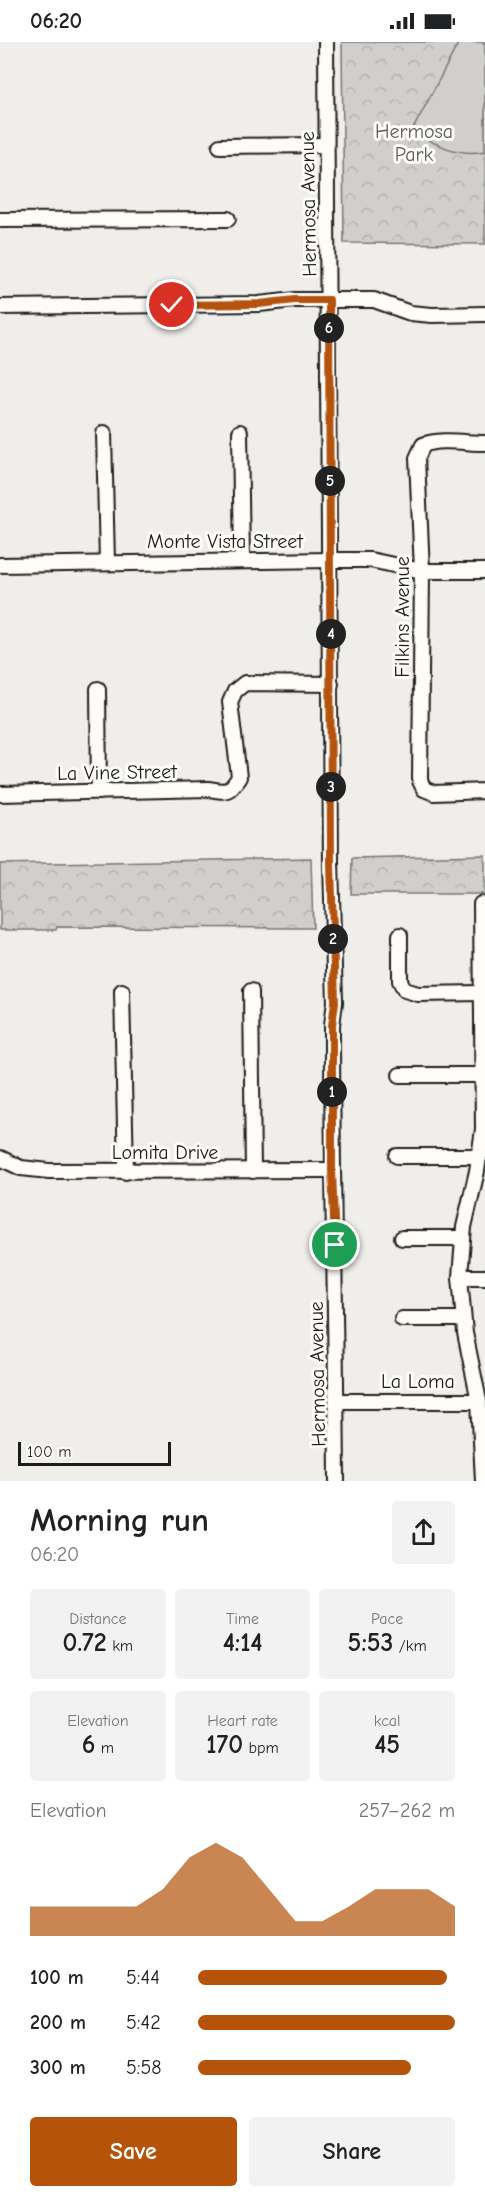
<!DOCTYPE html>
<html lang="en">
<head>
<meta charset="utf-8">
<style>
	body { margin:0; font-family:"Comic Neue",sans-serif; background:#f2f2f2; color:#202124; height:100vh; display:flex; flex-direction:column; font-size:22px; white-space:nowrap }
	* { box-sizing:border-box; margin:0 }
	p { font-size:20px; color:#757577 }
	.icon { flex:none; width:33px; height:33px; fill:none; stroke:currentColor; stroke-width:2; stroke-linecap:round; stroke-linejoin:round }
	.map { position:relative; height:1439px; overflow:hidden }
	.details { display:flex; flex-direction:column; background:#fff; flex:1 }
	.details>* { flex:none }
	.scale { position:absolute; left:18px; bottom:15px; width:153px; box-sizing:border-box; padding-left:6px; border:3px solid #1c1c1c; border-top:0; font-size:16px; line-height:21px; white-space:nowrap; color:#1c1c1c; -webkit-text-stroke:4px #fdfcf7; paint-order:stroke }
	.pin { position:absolute; display:grid; place-items:center; width:51px; height:51px; color:#fff; margin:-26px; border:3px solid #fff; border-radius:50%; box-shadow:0 2px 6px #0007 }
	.km { position:absolute; width:30px; height:30px; margin:-15px; border-radius:50%; background:#222; color:#fff; font-size:16px; line-height:30px; text-align:center }
	.round { display:grid; place-items:center; flex:none; width:63px; height:63px; border-radius:6px; background:#f2f2f2 }
	.headline { display:flex; align-items:center; justify-content:space-between; height:102px; padding:0 30px }
	h1 { font-size:33px; font-weight:800; line-height:45px }
	.stats { display:grid; grid-template-columns:repeat(3,1fr); gap:9px; height:102px; padding:6px 30px }
	.stats div { display:grid; align-content:center; border-radius:6px; background:#f2f2f2; text-align:center }
	.stats b { font-size:26px; font-weight:800 }
	.stats small { font-size:16px; font-weight:400 }
	.stats p { font-size:16px }
	.chart { height:168px; padding:12px 30px }
	.chart p { display:flex; justify-content:space-between }
	.chart svg { width:100%; height:108px; margin-top:6px; fill:#b45309; opacity:.7 }
	.action { display:flex; gap:12px; margin-top:auto; padding:12px 30px }
	.action a { flex:1; height:69px; border-radius:6px; background:#b45309; color:#fff; font-size:24px; font-weight:800; line-height:69px; text-align:center }
	.action a+a { background:#f2f2f2; color:#202124 }
	ul { padding:0 30px; list-style:none; font-size:20px }
	li { display:grid; grid-template-columns:96px 72px 1fr; align-items:center; height:45px }
	li i { height:15px; border-radius:8px; background:#b45309 }
	.status { display:flex; justify-content:space-between; align-items:center; height:42px; padding:0 30px; background:#fff; direction:ltr }
	.status svg { height:16px; fill:currentColor }
	.map>svg:first-child { display:block }
</style>
</head>
<body>
<div class="status"><b>06:20</b><svg viewBox="0 0 49 12"><path d="M0 12V9h3v3zM5 12V6h3v6zM10 12V3h3v9zM15 12V0h3v12zM26 1h20v11H26zM47 4h2v5h-2z"/></svg></div>
<div class="map">
<svg width="485" height="1439" viewBox="0 0 485 1439">
	<defs>
		<pattern id="park-crowns" width="20" height="18" patternUnits="userSpaceOnUse" patternTransform="scale(1.5)"><rect width="20" height="18" fill="#d0cfcc"/><path d="M2 6a3 3 0 1 1 6 0M12 15a3 3 0 1 1 6 0" fill="none" stroke="#b2b1af"/></pattern>
	</defs>
	<rect width="100%" height="100%" fill="#f0eeea"/>
	<filter id="ink" filterUnits="userSpaceOnUse"><feTurbulence type="fractalNoise" baseFrequency=".0167" numOctaves="2"/><feDisplacementMap in="SourceGraphic" scale="12" xChannelSelector="R" yChannelSelector="G"/><feConvolveMatrix kernelMatrix="1 2 1 2 8 2 1 2 1" color-interpolation-filters="sRGB"/></filter>
	<g filter="url(#ink)">
		<g fill="url(#park-crowns)" stroke="#767674" stroke-width="1.5">
			<polygon points="342,0 485,0 485,202 344,201"/>
			<polygon points="485,813 485,852 351,852 352,816"/>
			<polygon points="311,816 313,886 57,885 56,888 0,888 0,822"/>
		</g>
		<path fill="#d0cfcc" stroke="#767674" stroke-width="1.5" d="M459,0H481L485,3V109C459,115 434,102 412,89Z"/>
		<g fill="none" stroke-linecap="round" stroke-linejoin="round">
			<g stroke="#1c1c1c" stroke-width="18">
				<g id="minor">
					<path d="M326,0L331,821L335,960L332,983C332,1135 336,1287 337,1439"/>
					<polyline points="220,104 326,103"/>
					<polyline points="0,178 228,177"/>
					<polyline points="0,265 259,262 295,258 374,258 410,271 432,273 485,272"/>
					<polyline points="240,390 242,518"/>
					<polyline points="104,391 107,520"/>
					<path d="M485,401C465,401 441,396 423,403L417,416L422,529L420,739L424,747L434,751L485,749"/>
					<polyline points="0,523 330,518 370,518 422,529 485,529"/>
					<polyline points="98,647 99,750"/>
					<path d="M0,752L209,747C227,750 229,751 239,735L230,660L235,649L245,641L331,642"/>
					<polyline points="481,862 483,1087 477,1129 464,1185 460,1235 465,1291 479,1359 483,1439"/>
					<polyline points="400,893 400,939 405,948 418,952 482,951"/>
					<polyline points="122,949 126,1130"/>
					<polyline points="251,949 253,1129"/>
					<polyline points="400,1033 483,1033"/>
					<polyline points="397,1114 480,1114"/>
					<polyline points="0,1116 21,1126 49,1129 332,1128"/>
					<polyline points="402,1196 463,1196"/>
					<polyline points="460,1235 485,1235"/>
					<polyline points="402,1277 463,1277"/>
					<polyline points="337,1359 479,1359"/>
				</g>
			</g>
			<use href="#minor" stroke="#fdfcf7" stroke-width="14"/>
		</g>
	</g>
	<g fill="none" stroke-linecap="round" stroke-linejoin="round" filter="url(#ink)">
		<g stroke="#fff" stroke-width="12">
			<polyline id="route" points="172,263 259,262 295,258 329,258 331,821 335,960 332,983 332,1128 335,1203"/>
		</g>
		<use href="#route" stroke="#b45309" stroke-width="8"/>
	</g>
	<g text-anchor="middle" stroke-width="6" stroke-linejoin="round" paint-order="stroke">
		<g font-size="20" fill="#5b5b5a" stroke="#fdfcf7">
			<text x="414" y="96">Hermosa<tspan x="414" dy="23">Park</tspan></text>
		</g>
		<g font-size="20" fill="#1c1c1c" stroke="#fdfcf7">
			<text transform="translate(308 162) rotate(-91)" y="7">Hermosa Avenue</text>
			<text x="225" y="506">Monte Vista Street</text>
			<text transform="translate(402 575) rotate(-90)" y="7">Filkins Avenue</text>
			<text transform="translate(117 730) rotate(-1)" y="7">La Vine Street</text>
			<text x="165" y="1117">Lomita Drive</text>
			<text transform="translate(317 1332) rotate(-91)" y="7">Hermosa Avenue</text>
			<text x="418" y="1346">La Loma</text>
		</g>
	</g>
</svg>
<div class="scale">100 m</div>
<div class="pin" style="left:335px;top:1203px;background:#1e9e55"><svg class="icon" aria-label="arrive" viewBox="0 0 24 24"><path d="M6 21V4h12l-3 4 3 4H6"/></svg></div>
<div class="pin" style="left:172px;top:263px;background:#d93025"><svg class="icon" aria-label="check" viewBox="0 0 24 24"><path d="M5 12l5 5 9-10"/></svg></div>
<b class="km" style="left:332px;top:1050px">1</b>
<b class="km" style="left:333px;top:897px">2</b>
<b class="km" style="left:331px;top:745px">3</b>
<b class="km" style="left:331px;top:592px">4</b>
<b class="km" style="left:330px;top:439px">5</b>
<b class="km" style="left:329px;top:286px">6</b>
</div>
<section class="details">
<div class="headline"><div><h1>Morning run</h1><p>06:20</p></div><a class="round"><svg class="icon" aria-label="share" viewBox="0 0 24 24"><path d="M12 15V3M7 8l5-5 5 5M5 13v7h14v-7"/></svg></a></div>
<div class="stats">
<div><p>Distance</p><b>0.72<small> km</small></b></div>
<div><p>Time</p><b>4:14</b></div>
<div><p>Pace</p><b>5:53<small> /km</small></b></div>
</div>
<div class="stats">
<div><p>Elevation</p><b>6<small> m</small></b></div>
<div><p>Heart rate</p><b>170<small> bpm</small></b></div>
<div><p>kcal</p><b>45</b></div>
</div>
<div class="chart"><p><span>Elevation</span>257–262 m</p>
<svg viewBox="0 0 160 44" preserveAspectRatio="none"><path d="M0 44V32L10 32L20 32L30 32L40 32L50 25L60 12L70 6L80 12L90 25L100 38L110 38L120 32L130 25L140 25L150 25L160 32V44z"/></svg>
</div>
<ul>
<li><b>100 m</b>5:44<i style="width:97%"></i></li>
<li><b>200 m</b>5:42<i style="width:100%"></i></li>
<li><b>300 m</b>5:58<i style="width:83%"></i></li>
</ul>
<div class="action"><a>Save</a><a>Share</a></div>
</section>
</body>
</html>
